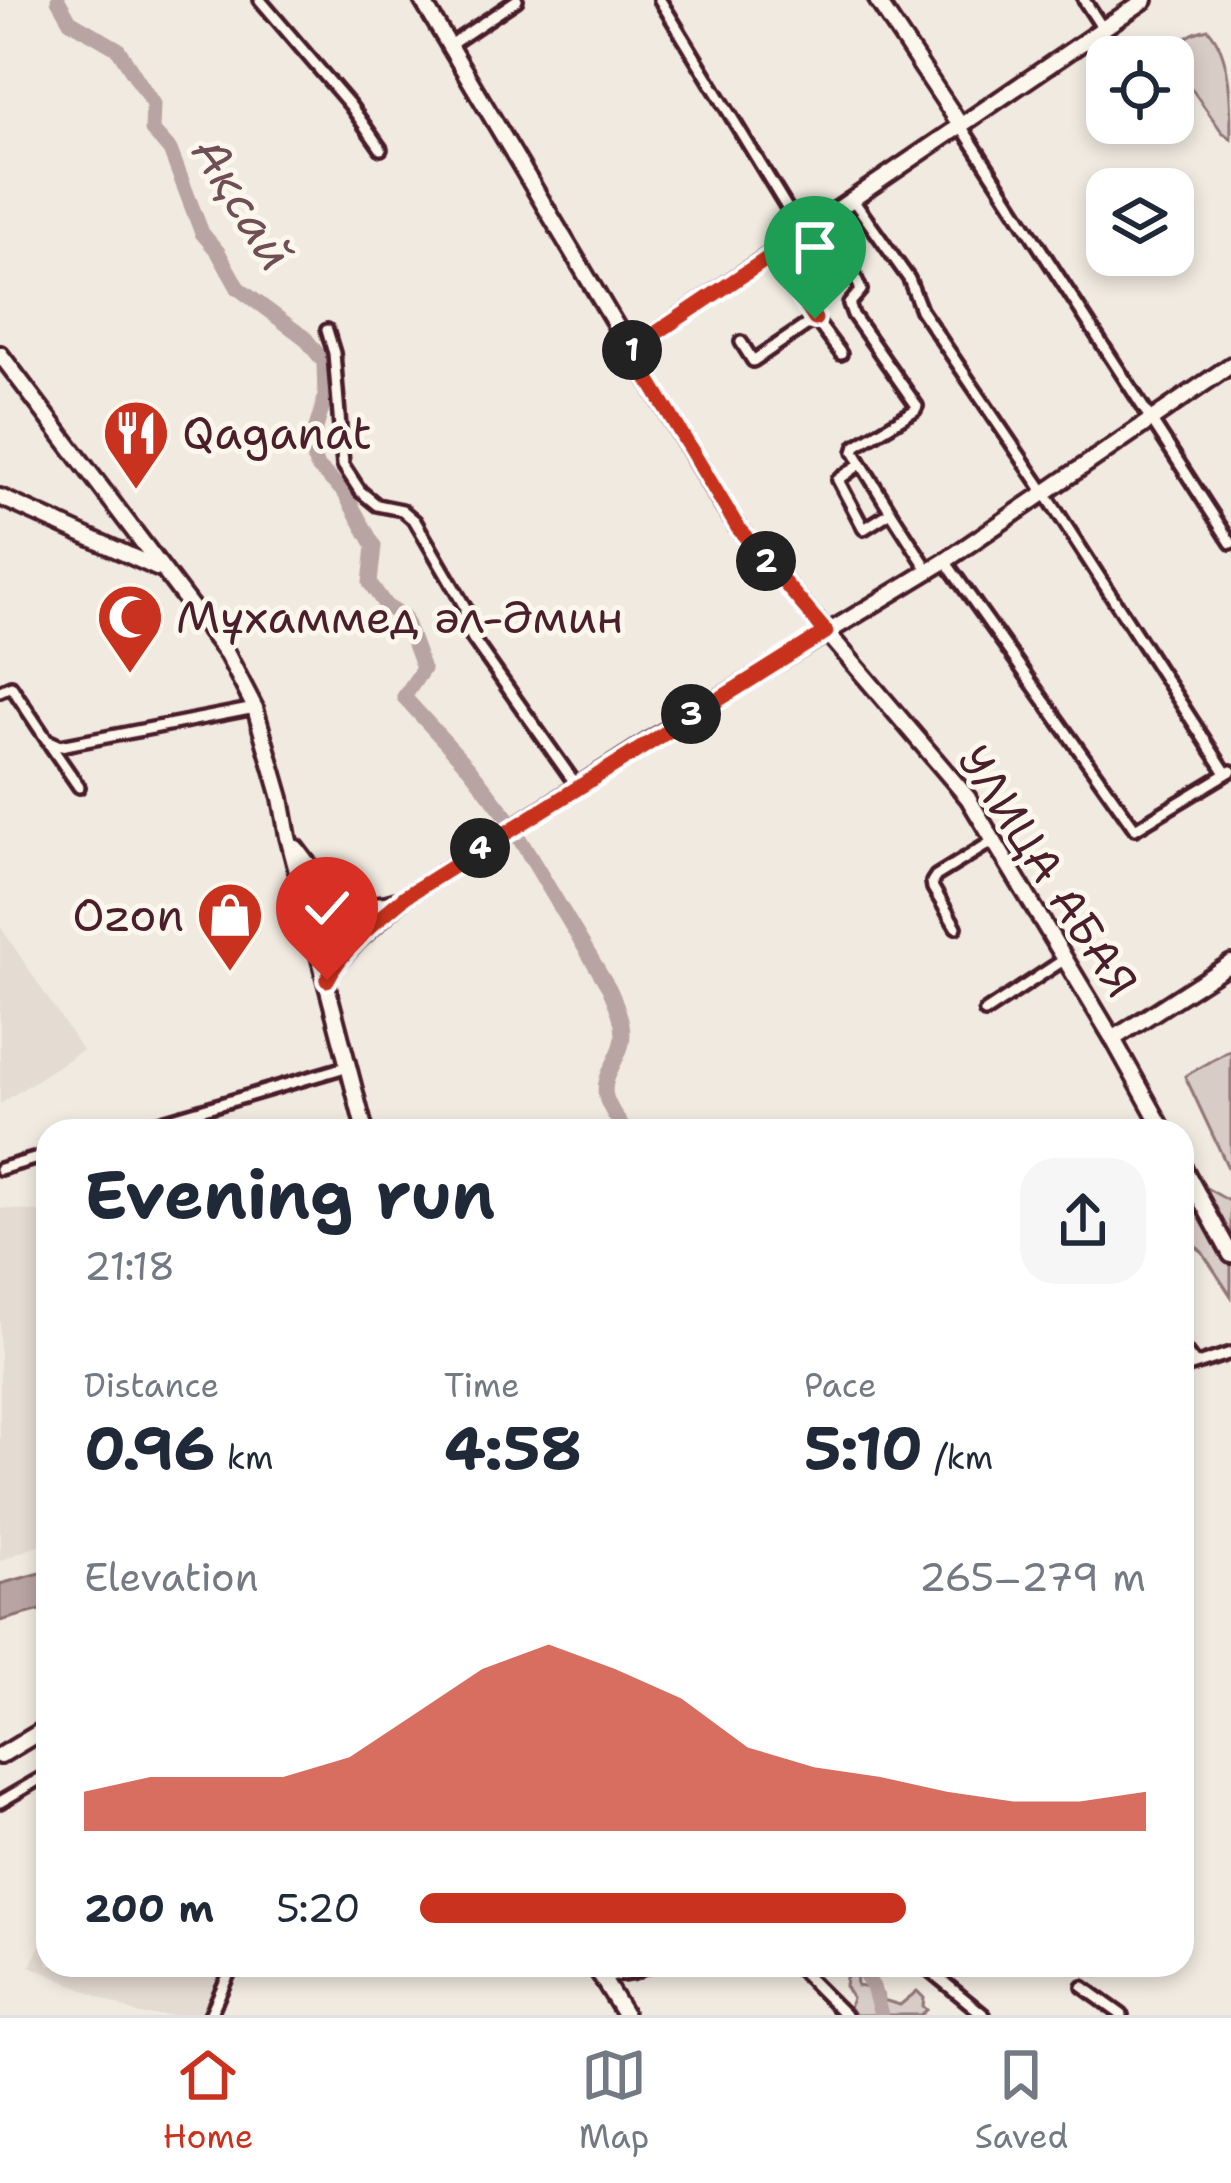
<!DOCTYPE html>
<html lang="en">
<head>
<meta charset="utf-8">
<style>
	body { margin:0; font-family:"Shantell Sans",sans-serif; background:#f6f6f7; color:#1f2937; height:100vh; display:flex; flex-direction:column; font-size:45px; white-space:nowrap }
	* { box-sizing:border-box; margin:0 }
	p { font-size:39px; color:#747a83 }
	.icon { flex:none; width:66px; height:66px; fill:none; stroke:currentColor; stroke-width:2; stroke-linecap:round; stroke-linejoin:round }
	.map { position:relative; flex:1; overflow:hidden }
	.drawer { position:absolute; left:36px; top:1119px; width:1158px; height:858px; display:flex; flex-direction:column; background:#fff; border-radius:36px; box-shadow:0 6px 18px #0003 }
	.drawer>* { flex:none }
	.tools { position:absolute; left:1086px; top:36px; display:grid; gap:24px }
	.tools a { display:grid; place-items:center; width:108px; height:108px; border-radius:24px; background:#fff; box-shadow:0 6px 18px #0003; font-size:60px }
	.pin { position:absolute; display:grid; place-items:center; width:102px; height:102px; color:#fff; margin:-123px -51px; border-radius:50% 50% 50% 0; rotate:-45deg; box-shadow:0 0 12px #0007 }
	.pin .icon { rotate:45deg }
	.km { position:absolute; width:60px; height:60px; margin:-30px; border-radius:50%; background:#222; color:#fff; font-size:33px; line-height:60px; text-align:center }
	.round { display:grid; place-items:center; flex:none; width:126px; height:126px; border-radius:36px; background:#f6f6f7 }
	.overview { display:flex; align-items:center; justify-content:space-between; height:204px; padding:0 48px }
	h1 { font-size:66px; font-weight:700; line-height:90px }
	.metrics { display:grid; grid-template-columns:repeat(3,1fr); gap:18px; height:204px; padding:12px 48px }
	.metrics div { display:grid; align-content:center }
	.metrics b { font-size:60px; font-weight:700 }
	.metrics small { font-size:33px; font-weight:400 }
	.metrics p { font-size:33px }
	.chart { height:336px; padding:24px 48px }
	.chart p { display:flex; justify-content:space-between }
	.chart svg { width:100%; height:216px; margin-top:12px; fill:#c8321e; opacity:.7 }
	ul { padding:0 48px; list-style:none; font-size:39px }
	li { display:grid; grid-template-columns:192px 144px 1fr; align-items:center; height:90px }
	li i { height:30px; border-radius:15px; background:#c8321e }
	.tab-bar { display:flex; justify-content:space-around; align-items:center; height:168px; border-top:3px solid #e0e1e3; background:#fff; font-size:33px; color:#747a83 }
	.tab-bar a { display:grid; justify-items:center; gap:6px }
	.tab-bar .selected { color:#c8321e }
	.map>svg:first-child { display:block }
</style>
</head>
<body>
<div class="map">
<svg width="1231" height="2015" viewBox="0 0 1231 2015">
	<rect width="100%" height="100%" fill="#f0eae0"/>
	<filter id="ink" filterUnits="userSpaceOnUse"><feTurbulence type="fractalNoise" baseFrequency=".00833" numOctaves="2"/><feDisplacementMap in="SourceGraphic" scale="24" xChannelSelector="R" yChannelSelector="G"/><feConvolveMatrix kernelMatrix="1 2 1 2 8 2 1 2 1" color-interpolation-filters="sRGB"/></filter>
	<g filter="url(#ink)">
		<g fill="#e4dbd2">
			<polygon points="0,926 82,1050 0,1104"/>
			<polygon points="0,1208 48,1213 48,1541 0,1561"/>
			<polygon points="48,1930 48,1965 224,1965 202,2015 140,2015 30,1966"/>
		</g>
		<g fill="#d8ccc6" stroke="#917678" stroke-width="3">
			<path d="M1208,29C1231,53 1231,102 1231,139L1222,132L1173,62L1172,52C1181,38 1193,32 1208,29Z"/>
			<polygon points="299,863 317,885 355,913 387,909 358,930 328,962"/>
			<polygon points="1231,1050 1231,1174 1185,1076"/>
			<polygon points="1201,1185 1231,1202 1231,1296 1202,1252 1184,1235 1196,1227 1183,1203 1197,1192"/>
			<polygon points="856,1972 857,1986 875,1989 882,1994 883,2000 900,2005 917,1991 924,1998 923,2006 927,2010 921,2015 855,2015 849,2007 852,1998 845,1986 846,1977"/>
		</g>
		<polygon fill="#b8a4a2" stroke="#8c6f72" stroke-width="3" points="48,1571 48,1608 0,1621 0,1584"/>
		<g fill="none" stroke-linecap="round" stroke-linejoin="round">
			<g stroke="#b8a4a2" stroke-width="15">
				<path d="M58,0L70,21L118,49L153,104L152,130L170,150L202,233L218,252L238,288L305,338L324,362L325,398L310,448L317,466L344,492L374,546L370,583L386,606L404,617L423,669L404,697L469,768L504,813L609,988C616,1004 626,1025 622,1043C618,1061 601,1078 606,1097C609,1109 619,1121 625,1131"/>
				<polyline points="858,1965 873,1987 881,2015"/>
			</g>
			<g stroke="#4a1f2b" stroke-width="18">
				<g id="street">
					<polyline points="260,0 350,105 381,149"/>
					<polyline points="660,0 803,234"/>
					<polyline points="1084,0 1103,29"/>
					<polyline points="450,45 517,0"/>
					<polyline points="961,126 1231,543"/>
					<polyline points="853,200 909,279 921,310 1045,493 1226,773"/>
					<polyline points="819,224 848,260 861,290 849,304 853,315 917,406 915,410 856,446 854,452 891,512 864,529 838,480 860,464"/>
					<polyline points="774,253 815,319"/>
					<polyline points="327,330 334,353 343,465 360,491 377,505 402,510 415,521 465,607 465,624 473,639 577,786"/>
					<polyline points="741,342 753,361 815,319 841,354"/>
					<polyline points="891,512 929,571"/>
					<polyline points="945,561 1135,829 1231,771"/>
					<polyline points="0,691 11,686 47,740 60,746 255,708"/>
					<polyline points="50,745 79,787"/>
					<polyline points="956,927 933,888 932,882 936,876 993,841"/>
					<polyline points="985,1012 1065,959"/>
					<polyline points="129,1131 349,1066"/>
					<polyline points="0,1169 48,1155"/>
					<polyline points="1182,1347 1195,1364"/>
					<polyline points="1182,1369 1231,1353"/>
					<polyline points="0,1802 48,1774"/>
					<polyline points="795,1965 845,2015"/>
					<polyline points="923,1965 984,2015"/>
					<polyline points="602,1978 634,1973 650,1965"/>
					<polyline points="1083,1987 1122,2015"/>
					<polyline points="210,2015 233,1965"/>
				</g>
			</g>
			<g stroke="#4a1f2b" stroke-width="22">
				<g id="secondary">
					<polyline points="422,0 723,505 738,528 968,798 1113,1039 1164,1131"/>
					<polyline points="877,0 961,126"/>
					<polyline points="631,350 1145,0"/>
					<polyline points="0,354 227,654 255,708 281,798 288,837 365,1131"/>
					<polyline points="0,497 157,568"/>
					<path d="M296,848C318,879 355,917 396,901"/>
					<polyline points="327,980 334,966 357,941 406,896 662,733 945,561 1231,365"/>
					<polyline points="1113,1039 1231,963"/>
					<polyline points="1182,1165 1231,1255"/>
					<polyline points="0,1756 48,1727"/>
					<polyline points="594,1965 625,2015"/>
				</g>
			</g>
			<use href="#street" stroke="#fbf7ec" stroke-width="9"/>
			<use href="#secondary" stroke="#fbf7ec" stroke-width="14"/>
		</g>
	</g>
	<g fill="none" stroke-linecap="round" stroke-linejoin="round" filter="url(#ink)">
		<g stroke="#fff" stroke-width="24">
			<path id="route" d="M327,980C343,947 378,919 406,896L826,632L738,528L631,350L774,254L815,319"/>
		</g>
		<use href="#route" stroke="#c8321e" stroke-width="15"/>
	</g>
	<defs>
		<g id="restaurant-pin" transform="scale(3.45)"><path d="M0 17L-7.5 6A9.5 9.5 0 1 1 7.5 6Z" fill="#c8321e" stroke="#fbf7ec"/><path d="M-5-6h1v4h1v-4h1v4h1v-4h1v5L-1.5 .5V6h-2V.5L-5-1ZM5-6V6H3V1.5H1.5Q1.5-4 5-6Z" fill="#fff"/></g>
		<g id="mosque-pin" transform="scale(3.45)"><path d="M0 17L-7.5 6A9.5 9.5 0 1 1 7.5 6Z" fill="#c8321e" stroke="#fbf7ec"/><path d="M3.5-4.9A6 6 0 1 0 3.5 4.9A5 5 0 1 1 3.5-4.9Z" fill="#fff"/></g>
		<g id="shop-pin" transform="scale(3.45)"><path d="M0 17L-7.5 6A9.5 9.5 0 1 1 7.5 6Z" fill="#c8321e" stroke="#fbf7ec"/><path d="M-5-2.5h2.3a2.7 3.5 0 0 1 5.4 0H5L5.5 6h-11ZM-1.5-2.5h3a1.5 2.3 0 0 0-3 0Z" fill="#fff"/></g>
	</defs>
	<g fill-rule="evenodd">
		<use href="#restaurant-pin" x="136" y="433"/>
		<use href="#mosque-pin" x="130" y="617"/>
		<use href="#shop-pin" x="230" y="915"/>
	</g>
	<g text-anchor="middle" stroke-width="10" stroke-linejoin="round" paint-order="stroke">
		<g font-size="45" fill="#4a1f2b" stroke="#fbf7ec" text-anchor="start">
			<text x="182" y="449">Qaganat</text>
			<text x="176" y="633">Мұхаммед әл-Әмин</text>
			<text x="184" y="931" text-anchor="end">Ozon</text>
		</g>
		<g font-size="45" fill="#4a1f2b" stroke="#fbf7ec">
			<text transform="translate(1048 871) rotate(57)" y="16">УЛИЦА АБАЯ</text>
		</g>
		<g font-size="48" font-style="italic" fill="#704e55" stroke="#fbf7ec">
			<text transform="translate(243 203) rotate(58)" y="17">Ақсай</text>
		</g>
	</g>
</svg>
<div class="tools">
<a><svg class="icon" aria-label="locate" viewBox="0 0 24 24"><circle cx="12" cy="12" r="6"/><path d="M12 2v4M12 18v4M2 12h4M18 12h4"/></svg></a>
<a><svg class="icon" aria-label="layers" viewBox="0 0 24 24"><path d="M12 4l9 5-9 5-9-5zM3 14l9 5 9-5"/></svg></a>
</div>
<div class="pin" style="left:815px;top:319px;background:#1e9e55"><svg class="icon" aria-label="arrive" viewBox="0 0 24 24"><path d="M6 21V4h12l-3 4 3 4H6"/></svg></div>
<div class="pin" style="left:327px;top:980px;background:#d93025"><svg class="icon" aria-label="check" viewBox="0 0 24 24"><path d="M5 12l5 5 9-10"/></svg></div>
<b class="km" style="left:632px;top:350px">1</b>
<b class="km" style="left:766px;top:561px">2</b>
<b class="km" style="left:691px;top:714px">3</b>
<b class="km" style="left:480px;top:848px">4</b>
<section class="drawer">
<div class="overview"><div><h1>Evening run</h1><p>21:18</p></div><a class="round"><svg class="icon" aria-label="share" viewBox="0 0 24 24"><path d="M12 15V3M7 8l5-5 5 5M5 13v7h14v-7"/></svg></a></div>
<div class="metrics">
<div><p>Distance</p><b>0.96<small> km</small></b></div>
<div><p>Time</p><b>4:58</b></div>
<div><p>Pace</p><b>5:10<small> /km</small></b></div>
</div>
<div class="chart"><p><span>Elevation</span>265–279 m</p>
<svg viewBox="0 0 160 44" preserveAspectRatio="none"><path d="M0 44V36L10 33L20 33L30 33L40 29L50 20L60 11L70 6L80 11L90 17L100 27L110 31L120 33L130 36L140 38L150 38L160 36V44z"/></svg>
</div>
<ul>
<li><b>200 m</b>5:20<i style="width:67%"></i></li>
</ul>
</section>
</div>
<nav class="tab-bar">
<a class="selected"><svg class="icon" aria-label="home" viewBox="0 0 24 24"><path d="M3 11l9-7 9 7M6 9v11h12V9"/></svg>Home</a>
<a><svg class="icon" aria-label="map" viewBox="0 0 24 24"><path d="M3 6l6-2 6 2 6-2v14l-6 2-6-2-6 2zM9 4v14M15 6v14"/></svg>Map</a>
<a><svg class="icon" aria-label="saved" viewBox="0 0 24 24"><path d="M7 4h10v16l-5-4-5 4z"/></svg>Saved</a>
</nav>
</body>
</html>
